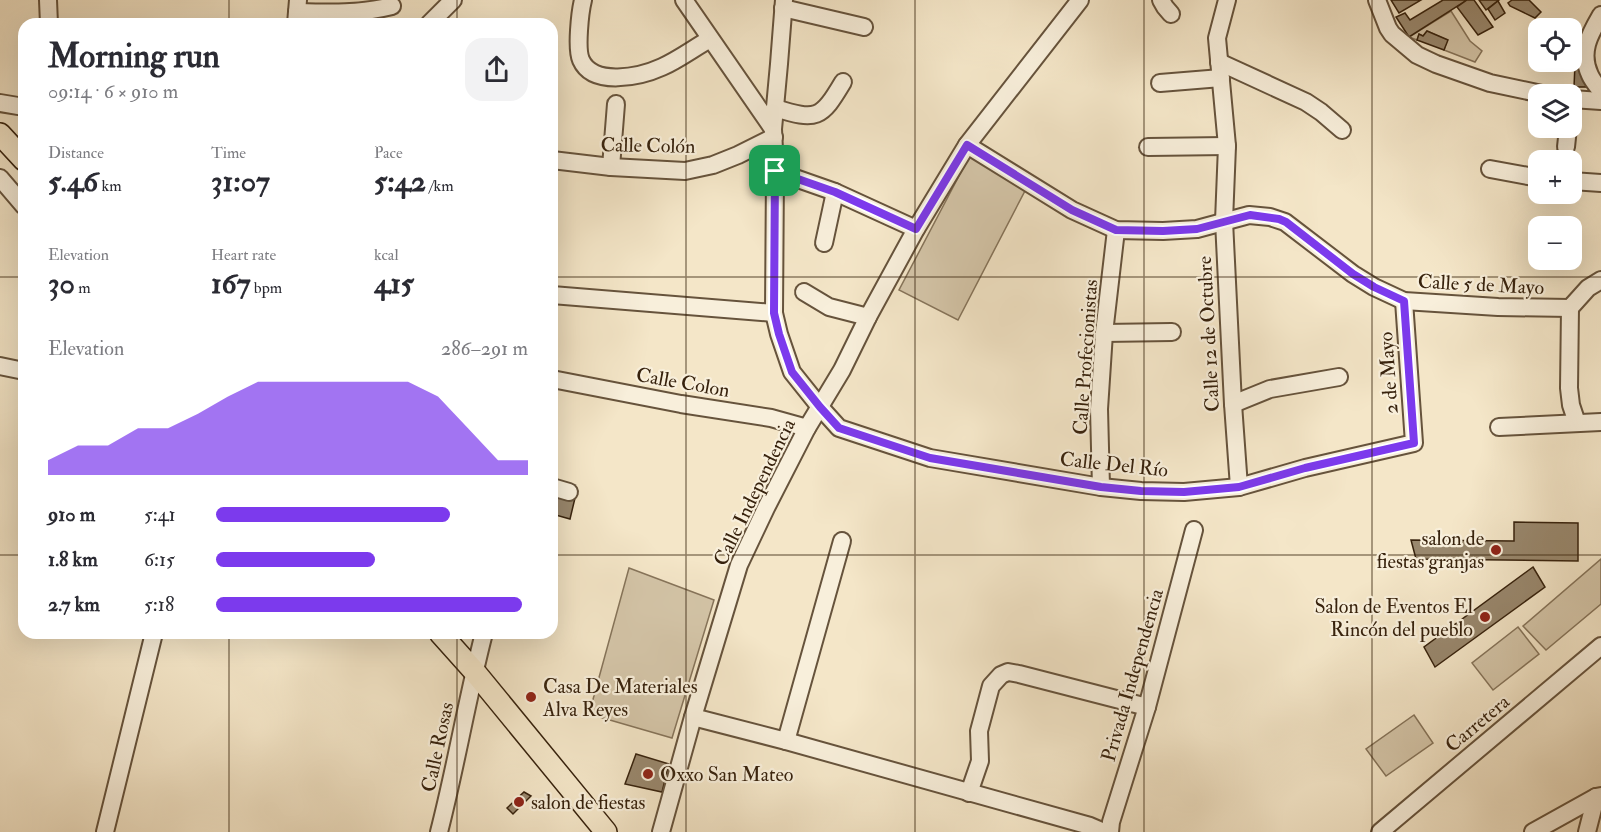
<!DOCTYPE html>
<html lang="en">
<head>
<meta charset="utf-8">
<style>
	body { margin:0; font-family:"IM FELL Double Pica",serif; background:#f2f2f3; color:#2b2b33; height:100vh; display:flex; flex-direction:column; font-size:22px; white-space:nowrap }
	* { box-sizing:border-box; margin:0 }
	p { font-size:20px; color:#7c7c81 }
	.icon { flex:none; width:33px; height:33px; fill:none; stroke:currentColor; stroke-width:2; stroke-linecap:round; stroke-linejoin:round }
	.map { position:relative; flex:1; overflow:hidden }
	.side { position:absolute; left:18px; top:18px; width:540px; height:621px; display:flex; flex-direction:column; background:#fff; border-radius:18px; box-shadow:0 6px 24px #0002 }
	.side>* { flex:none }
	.buttons { position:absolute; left:1528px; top:18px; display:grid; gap:12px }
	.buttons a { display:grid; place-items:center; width:54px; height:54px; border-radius:12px; background:#fff; box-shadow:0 6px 24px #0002; font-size:30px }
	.pin { position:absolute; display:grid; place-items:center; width:51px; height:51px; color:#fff; margin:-26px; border-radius:12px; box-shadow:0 3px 9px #0006 }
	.round { display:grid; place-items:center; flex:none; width:63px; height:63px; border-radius:18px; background:#f2f2f3 }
	.overview { display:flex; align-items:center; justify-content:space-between; height:102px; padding:0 30px }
	h1 { font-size:33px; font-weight:700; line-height:45px }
	.stats { display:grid; grid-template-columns:repeat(3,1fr); gap:9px; height:102px; padding:6px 30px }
	.stats div { display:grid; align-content:center }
	.stats b { font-size:30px; font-weight:700 }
	.stats small { font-size:16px; font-weight:400 }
	.stats p { font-size:16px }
	.chart { height:168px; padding:12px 30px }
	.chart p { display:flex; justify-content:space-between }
	.chart svg { width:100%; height:108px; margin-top:6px; fill:#7c3aed; opacity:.7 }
	ul { padding:0 30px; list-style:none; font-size:20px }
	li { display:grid; grid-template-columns:96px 72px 1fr; align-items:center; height:45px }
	li i { height:15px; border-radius:8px; background:#7c3aed }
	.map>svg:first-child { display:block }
</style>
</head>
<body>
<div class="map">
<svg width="1601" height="832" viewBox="0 0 1601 832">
	<rect width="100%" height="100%" fill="#f4e6c8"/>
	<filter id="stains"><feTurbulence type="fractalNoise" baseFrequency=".00333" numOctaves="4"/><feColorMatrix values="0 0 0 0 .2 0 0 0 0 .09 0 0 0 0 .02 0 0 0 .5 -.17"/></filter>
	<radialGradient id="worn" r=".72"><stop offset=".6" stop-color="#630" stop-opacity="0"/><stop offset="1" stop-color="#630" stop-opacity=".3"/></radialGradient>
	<g fill="#d4c5a8" stroke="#86745a" stroke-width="1.5">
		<polygon points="1451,11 1470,41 1482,51 1475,62 1444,50 1447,40 1427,31 1423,36 1419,34 1417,40 1409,37"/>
		<polygon points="970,155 1028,185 958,320 899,290"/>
		<polygon points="1601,559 1601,604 1546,650 1523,626"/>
		<polygon points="629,568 714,600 672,738 589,714"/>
		<polygon points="1518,627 1539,654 1493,690 1472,663"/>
		<polygon points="1414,715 1433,743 1386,776 1366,749"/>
	</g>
	<g fill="#99886e" stroke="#37220d" stroke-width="1.5">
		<polygon points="1391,0 1421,0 1399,13"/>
		<polygon points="1443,0 1467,0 1409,37 1396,17 1405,13 1410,20"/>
		<polygon points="1467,0 1474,0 1493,27 1478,35 1457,7"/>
		<polygon points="1479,0 1499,0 1486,10"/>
		<polygon points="1512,0 1529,0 1541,12 1535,18 1510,6 1508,3"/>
		<polygon points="1498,1 1505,13 1495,20 1488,9"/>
		<polygon points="1427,31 1448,40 1444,50 1417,40 1419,34 1423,36"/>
		<polygon points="1575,64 1583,70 1591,87 1574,87"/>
		<polygon points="552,493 575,498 570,519 552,514"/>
		<polygon points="1514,522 1578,523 1578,561 1416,559 1411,540 1514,541"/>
		<polygon points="1533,567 1545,587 1435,667 1424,647"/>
		<polygon points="636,754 669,764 662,792 625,784"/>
		<polygon points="524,792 531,796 513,814 507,808"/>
	</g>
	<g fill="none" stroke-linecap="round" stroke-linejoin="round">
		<g stroke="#66533c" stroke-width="20">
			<g id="minor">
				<polyline points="48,0 49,24"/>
				<path d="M583,0C580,12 576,49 581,60C593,87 640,77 662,67C678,60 694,48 710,39"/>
				<polyline points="684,0 773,129"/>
				<polyline points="784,0 779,64 773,129 775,171 774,313 779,334 792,372 820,407 839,428 930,458 1101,487 1141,491 1184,492 1239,487 1305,468 1414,443 1404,301"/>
				<polyline points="1161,0 1165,7 1171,14"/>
				<polyline points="1227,0 1217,38 1227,146 1224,221 1233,404 1239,487"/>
				<polyline points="1377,0 1388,28 1392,34 1417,55 1436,64 1490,83 1542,94"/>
				<polyline points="783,8 864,27"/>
				<path d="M297,12C330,13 360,14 392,6"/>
				<path d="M1601,15C1590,34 1579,52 1590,75C1592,80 1597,86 1601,91"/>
				<polyline points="296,24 298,0"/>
				<polyline points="429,24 453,0"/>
				<polyline points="1219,62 1306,102 1321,112 1342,130"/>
				<polyline points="1160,83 1221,78"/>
				<polyline points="1572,99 1601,101"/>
				<polyline points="0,103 24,107"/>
				<path d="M775,108C817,121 821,119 843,82"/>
				<polyline points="967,145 1072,210 1116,230 1163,231 1197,229 1249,215 1270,217 1285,222 1353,274 1374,287 1404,301 1498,307 1570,308 1588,288 1601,280"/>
				<polyline points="1148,147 1227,146"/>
				<polyline points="1566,147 1568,128"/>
				<polyline points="552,160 611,167 685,171 713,165 738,155 774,137"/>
				<polyline points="611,167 616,104"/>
				<polyline points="1490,169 1539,178"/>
				<polyline points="775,171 835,192 916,229"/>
				<polyline points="0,178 24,206"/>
				<polyline points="1572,181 1601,183"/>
				<polyline points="824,243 835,192"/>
				<polyline points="804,292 829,307 868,317"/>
				<polyline points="552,295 774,313"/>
				<polyline points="1570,308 1569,388 1571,405 1577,423"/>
				<polyline points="1104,333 1172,332"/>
				<polyline points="0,366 24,371"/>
				<polyline points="552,379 681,404 771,418 807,428"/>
				<polyline points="1233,404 1270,389 1339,377"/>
				<polyline points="1499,427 1601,422"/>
				<polyline points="552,487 569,492"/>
				<polyline points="1101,487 1099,409 1104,333 1116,230"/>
				<polyline points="693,717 786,741 1090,826 1104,832"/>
				<polyline points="786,741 842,541"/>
				<polyline points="969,793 980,761 979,731 991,686 1001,675 1008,672 1019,674 1147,707"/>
				<polyline points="105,832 154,633"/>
				<path d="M439,832C456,766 467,699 484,633"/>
				<polyline points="661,832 693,717 739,565 766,508 807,428 842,370 868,317 916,229 967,145 1080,0"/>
				<polyline points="1110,832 1111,822 1147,707 1194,530"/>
				<polyline points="1380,832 1601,646"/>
				<polyline points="1533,832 1596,797 1601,796"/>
				<polyline points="1587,832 1596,797"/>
			</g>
		</g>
		<g stroke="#37220d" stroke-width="24">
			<g id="major">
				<polyline points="0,134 24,160"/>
				<polyline points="440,633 474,671 606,832"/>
			</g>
		</g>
		<use href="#minor" stroke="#f8efdb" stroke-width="16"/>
		<use href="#major" stroke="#f4e6c8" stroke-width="21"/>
	</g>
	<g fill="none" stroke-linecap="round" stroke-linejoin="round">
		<g stroke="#fff" stroke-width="12">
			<polygon id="route" points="967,145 1072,210 1116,230 1163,231 1197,229 1250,215 1279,219 1286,222 1353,274 1374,287 1404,301 1414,443 1305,468 1239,487 1184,492 1141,491 1101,487 930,458 839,428 820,407 792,372 779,334 774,313 775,171 835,192 916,229"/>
		</g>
		<use href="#route" stroke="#7c3aed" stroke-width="8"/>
	</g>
	<path fill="none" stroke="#37220d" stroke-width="1.5" stroke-opacity="0.55" d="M229,0V24M457,0V24M686,0V832M915,0V832M1144,0V832M1372,0V832M0,277H24M552,277H1601M0,555H24M552,555H1601M229,633V832M457,633V832"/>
	<g fill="#8f2418" stroke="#f8efdb" stroke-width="2">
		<circle cx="1496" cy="550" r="6"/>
		<circle cx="1485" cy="617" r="6"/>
		<circle cx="531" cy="697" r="6"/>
		<circle cx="648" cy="774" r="6"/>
		<circle cx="519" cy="802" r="6"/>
	</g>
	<g text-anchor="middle" stroke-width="4.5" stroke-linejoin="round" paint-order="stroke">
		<g font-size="20" fill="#37220d" stroke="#f8efdb">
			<text transform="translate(648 145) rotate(1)" y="7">Calle Colón</text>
			<text transform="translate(1481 284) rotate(3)" y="7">Calle 5 de Mayo</text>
			<text transform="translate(1208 334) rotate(-93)" y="7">Calle 12 de Octubre</text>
			<text transform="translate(1085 357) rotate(-86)" y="7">Calle Profecionistas</text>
			<text transform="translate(1388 373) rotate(-94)" y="7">2 de Mayo</text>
			<text transform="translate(683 382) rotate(10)" y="7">Calle Colon</text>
			<text transform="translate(1114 464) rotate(6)" y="7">Calle Del Río</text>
			<text transform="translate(754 492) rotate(-64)" y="7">Calle Independencia</text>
			<text transform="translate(1132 675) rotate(-74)" y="7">Privada Independencia</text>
			<text transform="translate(1477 723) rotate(-40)" y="7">Carretera</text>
			<text transform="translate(437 747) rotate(-78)" y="7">Calle Rosas</text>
		</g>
		<g font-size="20" fill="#37220d" stroke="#f8efdb" text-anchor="start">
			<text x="1484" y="545" text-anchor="end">salon de<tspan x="1484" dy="23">fiestas granjas</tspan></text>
			<text x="1473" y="613" text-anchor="end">Salon de Eventos El<tspan x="1473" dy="23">Rincón del pueblo</tspan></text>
			<text x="543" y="693">Casa De Materiales<tspan x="543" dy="23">Alva Reyes</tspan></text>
			<text x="660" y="781">Oxxo San Mateo</text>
			<text x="531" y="809">salon de fiestas</text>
		</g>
	</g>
	<rect width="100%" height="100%" filter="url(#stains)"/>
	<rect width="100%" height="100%" fill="url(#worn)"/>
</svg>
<div class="buttons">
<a><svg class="icon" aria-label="locate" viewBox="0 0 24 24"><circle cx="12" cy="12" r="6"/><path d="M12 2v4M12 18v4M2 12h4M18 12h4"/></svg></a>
<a><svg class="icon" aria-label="layers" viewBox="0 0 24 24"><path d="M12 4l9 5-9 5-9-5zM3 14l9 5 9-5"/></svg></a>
<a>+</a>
<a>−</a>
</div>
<div class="pin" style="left:775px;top:171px;background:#1e9e55"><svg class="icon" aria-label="arrive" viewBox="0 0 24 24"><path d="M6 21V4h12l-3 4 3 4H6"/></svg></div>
<section class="side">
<div class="overview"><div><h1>Morning run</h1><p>09:14 · 6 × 910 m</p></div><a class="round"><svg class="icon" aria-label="share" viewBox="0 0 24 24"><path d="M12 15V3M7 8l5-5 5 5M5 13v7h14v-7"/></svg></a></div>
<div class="stats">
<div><p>Distance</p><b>5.46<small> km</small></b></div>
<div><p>Time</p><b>31:07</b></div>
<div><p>Pace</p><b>5:42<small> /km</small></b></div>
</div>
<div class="stats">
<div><p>Elevation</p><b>30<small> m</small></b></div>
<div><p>Heart rate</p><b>167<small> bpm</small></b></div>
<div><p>kcal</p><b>415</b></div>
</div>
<div class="chart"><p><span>Elevation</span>286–291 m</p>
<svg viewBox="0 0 160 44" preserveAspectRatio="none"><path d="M0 44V38L10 32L20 32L30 25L40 25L50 19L60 12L70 6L80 6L90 6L100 6L110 6L120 6L130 12L140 25L150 38L160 38V44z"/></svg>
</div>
<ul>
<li><b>910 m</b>5:41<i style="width:75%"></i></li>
<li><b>1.8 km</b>6:15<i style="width:51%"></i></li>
<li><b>2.7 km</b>5:18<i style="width:98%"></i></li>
</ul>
</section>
</div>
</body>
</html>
